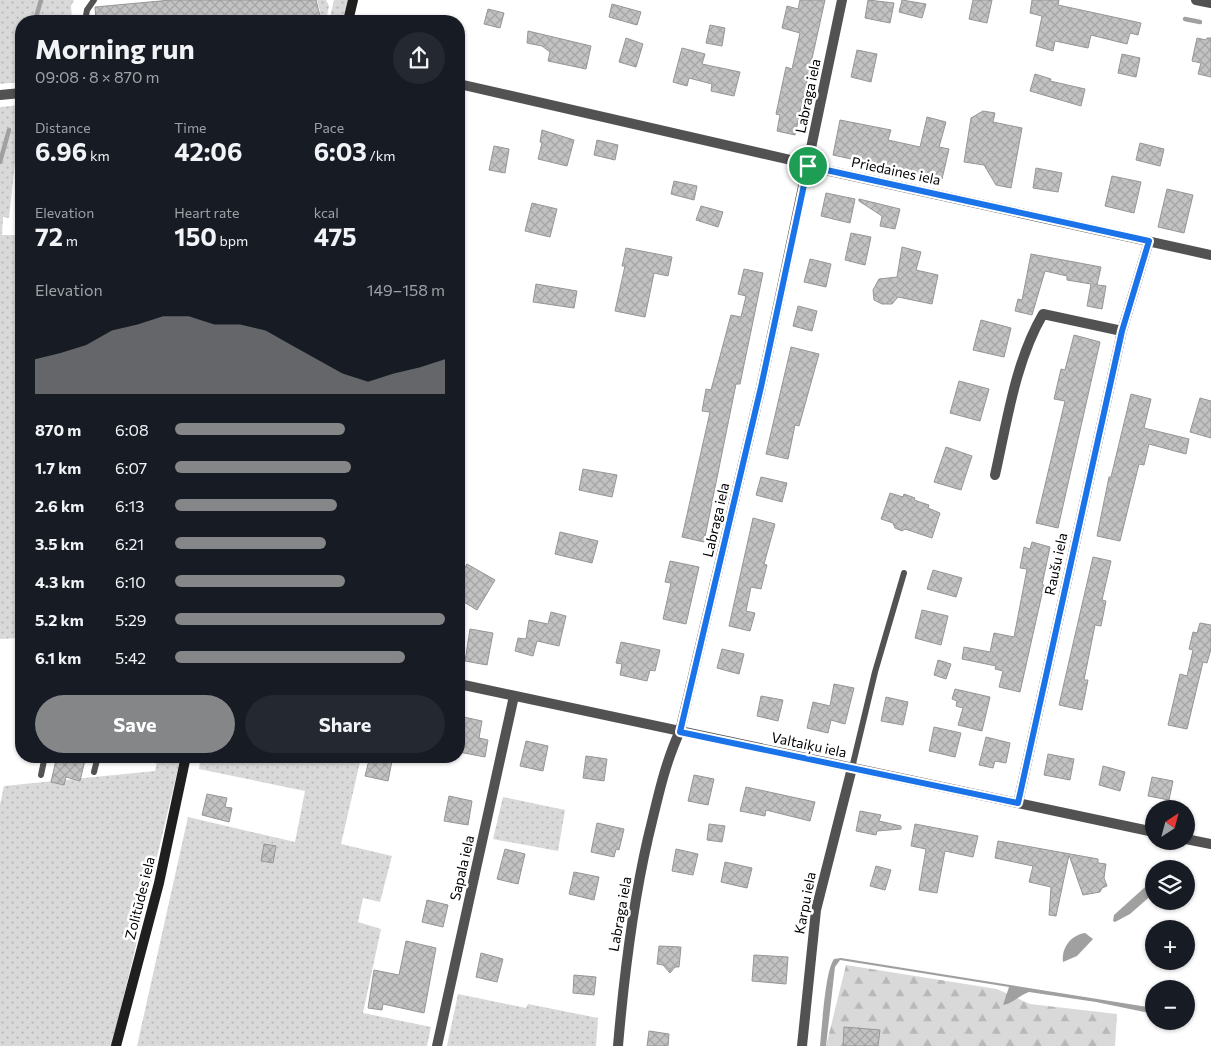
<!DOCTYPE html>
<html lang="en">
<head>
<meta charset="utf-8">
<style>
	body { margin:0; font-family:Commissioner,sans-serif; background:#242831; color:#f1f3f6; height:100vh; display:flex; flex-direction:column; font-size:19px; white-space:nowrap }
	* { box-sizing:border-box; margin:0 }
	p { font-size:16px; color:#9ea1a6 }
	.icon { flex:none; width:28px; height:28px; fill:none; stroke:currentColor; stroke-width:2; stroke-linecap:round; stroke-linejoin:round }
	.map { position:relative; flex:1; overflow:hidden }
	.sheet { position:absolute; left:15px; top:15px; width:450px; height:748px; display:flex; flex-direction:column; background:#171b24; border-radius:20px; box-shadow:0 1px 4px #0004 }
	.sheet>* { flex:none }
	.needle { width:32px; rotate:36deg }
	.fabs { position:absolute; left:1145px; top:800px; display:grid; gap:10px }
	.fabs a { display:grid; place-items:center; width:50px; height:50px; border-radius:50%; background:#171b24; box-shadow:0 1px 4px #0004; font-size:25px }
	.pin { position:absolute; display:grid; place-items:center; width:42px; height:42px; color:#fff; margin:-21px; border:2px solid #fff; border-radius:50%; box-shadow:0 1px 5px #0007 }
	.round { display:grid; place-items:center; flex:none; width:52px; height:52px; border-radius:26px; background:#242831 }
	.summary { display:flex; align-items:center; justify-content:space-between; height:85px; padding:0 20px }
	h1 { font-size:28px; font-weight:700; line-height:38px }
	.figures { display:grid; grid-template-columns:repeat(3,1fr); gap:8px; height:85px; padding:5px 20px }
	.figures div { display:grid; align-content:center }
	.figures b { font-size:25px; font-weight:700 }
	.figures small { font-size:14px; font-weight:400 }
	.figures p { font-size:14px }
	.chart { height:140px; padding:10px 20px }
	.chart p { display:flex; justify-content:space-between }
	.chart svg { width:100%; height:90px; margin-top:5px; fill:#858687; opacity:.7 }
	.button { display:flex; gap:10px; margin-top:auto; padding:10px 20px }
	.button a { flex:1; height:58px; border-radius:30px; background:#858687; color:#fff; font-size:20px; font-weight:700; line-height:58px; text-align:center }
	.button a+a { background:#242831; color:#f1f3f6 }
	ul { padding:0 20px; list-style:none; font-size:16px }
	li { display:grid; grid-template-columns:80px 60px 1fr; align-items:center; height:38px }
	li i { height:12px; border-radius:6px; background:#858687 }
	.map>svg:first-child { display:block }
</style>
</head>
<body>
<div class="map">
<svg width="1211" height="1046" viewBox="0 0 1211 1046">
	<defs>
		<pattern id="grass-dots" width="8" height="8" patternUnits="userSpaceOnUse" patternTransform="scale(1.25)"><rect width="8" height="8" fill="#d9d9d9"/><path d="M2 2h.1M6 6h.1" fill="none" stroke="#b8b8b8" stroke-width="1.8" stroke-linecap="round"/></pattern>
		<pattern id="forest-firs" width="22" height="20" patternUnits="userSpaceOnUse" patternTransform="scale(1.25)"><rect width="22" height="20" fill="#d9d9d9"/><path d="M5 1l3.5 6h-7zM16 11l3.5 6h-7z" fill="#b8b8b8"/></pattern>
		<pattern id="building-cross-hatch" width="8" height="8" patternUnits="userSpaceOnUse" patternTransform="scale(1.25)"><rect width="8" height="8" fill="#c2c2c2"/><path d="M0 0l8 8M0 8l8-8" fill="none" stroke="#a5a5a5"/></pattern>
	</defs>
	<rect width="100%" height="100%" fill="#fff"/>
	<g fill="url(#grass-dots)">
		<polygon points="0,0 74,0 71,6 72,21 21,21 21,82 0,84"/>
		<polygon points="317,0 326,0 329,6 326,21 319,21 320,11"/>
		<polygon points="334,0 348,0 343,21 329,21"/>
		<polygon points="21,105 9,218 3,217 2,235 21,235 21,638 0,639 0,107"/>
		<polygon points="158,756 181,756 112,1046 0,1046 0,805 4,786 155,771"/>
		<polygon points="201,756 332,756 360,762 341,844 392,856 380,902 363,898 358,922 381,929 363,1013 431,1027 427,1046 137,1046 188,817 295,842 305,791 199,769"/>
		<polygon points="503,797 565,810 558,851 493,839"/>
		<polygon points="458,994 526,1008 528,1004 598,1018 596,1046 447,1046"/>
	</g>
	<polygon fill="url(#forest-firs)" points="846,965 997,989 1030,1004 1117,1014 1115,1046 826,1046"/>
	<g fill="#a0a0a0">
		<polygon points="1154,879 1154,893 1130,914 1115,922 1113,921 1114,915"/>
		<path d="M1085,933L1093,939L1077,956L1063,962C1061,948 1071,935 1085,933Z"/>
		<path d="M841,958L1135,1005L1154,1008V1014L1096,1002L1029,992C1019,995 1013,1004 1003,1005L1009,987L840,960L835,967L826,1046H820C822,1028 825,971 834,959Z"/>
	</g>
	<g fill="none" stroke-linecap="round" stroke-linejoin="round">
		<g stroke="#a0a0a0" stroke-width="4.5">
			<polyline points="1185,19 1200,22"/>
			<polyline points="35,21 41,0"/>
			<polyline points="0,162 9,130"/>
		</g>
	</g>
	<g fill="url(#building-cross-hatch)" stroke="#969696">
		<polygon points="171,0 316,0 320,16 319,21 96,21 95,7"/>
		<polygon points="800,0 825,0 795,135 777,131 780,115 776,114 786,67 792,69 800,33 782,28 787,6 798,9"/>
		<polygon points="868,0 894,3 890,23 865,18"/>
		<polygon points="902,0 926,4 922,18 899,12"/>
		<polygon points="973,0 992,0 987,23 969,19"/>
		<polygon points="1032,0 1059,0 1058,5 1141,23 1138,35 1130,33 1127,44 1091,35 1088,48 1055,41 1053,51 1036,46 1042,16 1030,13"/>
		<polygon points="612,4 641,12 637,25 609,17"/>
		<polygon points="488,9 504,13 500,28 484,24"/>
		<polygon points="710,25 725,28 722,46 706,43"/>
		<polygon points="528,31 591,46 586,69 548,61 550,52 542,46 527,43"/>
		<polygon points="626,38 643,44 636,67 619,62"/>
		<polygon points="1197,38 1206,40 1207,38 1211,38 1211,77 1198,74 1201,63 1192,61"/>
		<polygon points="682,48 705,54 702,64 740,72 734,96 711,91 712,84 689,78 687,86 673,82"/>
		<polygon points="857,50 877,54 871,82 851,77"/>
		<polygon points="1122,54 1140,58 1136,77 1118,73"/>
		<polygon points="1035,74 1051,79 1050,81 1085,89 1081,106 1030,91"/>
		<polygon points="983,111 995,113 993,122 1022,128 1011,188 996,185 984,165 964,162 971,118"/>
		<polygon points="927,117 946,122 939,147 949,149 942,179 833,155 840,120 891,130 888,140 920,147"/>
		<polygon points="542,130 574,140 567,166 538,159 542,143 540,142"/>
		<polygon points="597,140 618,145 615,160 594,155"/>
		<polygon points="1140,143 1164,149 1160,166 1136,160"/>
		<polygon points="494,146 509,149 505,173 489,170"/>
		<polygon points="1036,168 1062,173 1058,192 1033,188"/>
		<polygon points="1112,176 1141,182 1134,213 1105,206"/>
		<polygon points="674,181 697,186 694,200 671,194"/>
		<polygon points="1167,189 1193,195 1184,233 1158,227"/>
		<polygon points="826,193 855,199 850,223 821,216"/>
		<polygon points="859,199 900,209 895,229 880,226 882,216 859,201"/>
		<polygon points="532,203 557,209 550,237 525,231"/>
		<polygon points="701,206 723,212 718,227 696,220"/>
		<polygon points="851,233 871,237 865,265 845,260"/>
		<polygon points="902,247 921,252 916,270 938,275 932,304 898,297 892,304 882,304 874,300 873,290 879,279 897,277"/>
		<polygon points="626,248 672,257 668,276 654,273 645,317 615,311 625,266 622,266"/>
		<polygon points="1031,254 1101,267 1097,285 1106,286 1102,309 1087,306 1091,284 1067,280 1067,276 1045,271 1032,315 1015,311 1018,299 1022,300"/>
		<polygon points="810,259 831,264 826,287 804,282"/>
		<polygon points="744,269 763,273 740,384 736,384 704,542 682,537 710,412 702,411 706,389 711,390 731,315 741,317 746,296 738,294"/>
		<polygon points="536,284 577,291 574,308 533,302"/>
		<polygon points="798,306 817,311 812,331 793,326"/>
		<polygon points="981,320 1011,328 1004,357 973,350"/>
		<polygon points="1074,335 1100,342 1058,528 1036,523 1065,401 1054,399 1061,369 1065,370"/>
		<polygon points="791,347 819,354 799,426 795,425 788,459 766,454"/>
		<polygon points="959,381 989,389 980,421 950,413"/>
		<polygon points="1131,394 1151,399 1144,428 1189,439 1186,454 1149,444 1144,465 1139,464 1120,541 1097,536 1109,477 1111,477"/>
		<polygon points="1200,398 1211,401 1211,438 1190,432"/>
		<polygon points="946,447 972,456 961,490 934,482"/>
		<polygon points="583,469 617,475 612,497 579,490"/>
		<polygon points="761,477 787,483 782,502 756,495"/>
		<polygon points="890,493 903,497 904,494 915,498 914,500 929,505 928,508 940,513 932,538 905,529 902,531 895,528 893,523 881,519"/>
		<polygon points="753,518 775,524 764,564 767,565 761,589 751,587 746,611 755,613 750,631 729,626"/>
		<polygon points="560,532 598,541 592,563 555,554"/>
		<polygon points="1032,542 1050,547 1042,585 1044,585 1020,692 999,687 1003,671 995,669 996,666 962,659 964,647 990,652 994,633 1014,637 1027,569 1020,568 1024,547 1030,549"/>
		<polygon points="1093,557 1111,561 1102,600 1106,601 1101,626 1095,625 1084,680 1088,680 1082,710 1059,705"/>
		<polygon points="670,561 699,567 686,624 663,619 671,583 665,582"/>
		<polygon points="467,564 495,580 477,610 459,599 459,578"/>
		<polygon points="933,570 962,578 956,597 927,589"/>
		<polygon points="922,610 948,616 941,645 915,638"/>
		<polygon points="551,612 566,616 559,646 537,641 533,656 515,651 518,638 526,639 529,620 548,624"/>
		<polygon points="1200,623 1211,625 1211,649 1207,663 1203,662 1187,729 1168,725 1180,674 1187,676 1193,650 1189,649 1193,632 1197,633"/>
		<polygon points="470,629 493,633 487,665 465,661"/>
		<polygon points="621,642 660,650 655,671 650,670 647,681 620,675 622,664 616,663"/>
		<polygon points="722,649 744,654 739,674 717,668"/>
		<polygon points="938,660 951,664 946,679 934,675"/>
		<polygon points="834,684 854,688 845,724 831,720 828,733 807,728 813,702 830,706"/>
		<polygon points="955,689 990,697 982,731 958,725 963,708 956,706 957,701 952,699"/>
		<polygon points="761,696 783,700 778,721 757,716"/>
		<polygon points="886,697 908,702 903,725 881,721"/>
		<polygon points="459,716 482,721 479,738 488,740 485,757 459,752"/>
		<polygon points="934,727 961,733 955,757 929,751"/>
		<polygon points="986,737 1010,743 1006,763 995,761 993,768 979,765"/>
		<polygon points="526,741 548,746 543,771 520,766"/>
		<polygon points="1048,754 1074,759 1070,780 1044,775"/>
		<polygon points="57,756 86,756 80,781 66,777 64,785 51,782"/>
		<polygon points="370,756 393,756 388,781 365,776"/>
		<polygon points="586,756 607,759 604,781 583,778"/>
		<polygon points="1103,766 1125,772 1120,791 1099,785"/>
		<polygon points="694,775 714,779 708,805 688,801"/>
		<polygon points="1152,777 1173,781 1169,800 1148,796"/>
		<polygon points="746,787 815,802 810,821 766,810 765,816 740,811"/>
		<polygon points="207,794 227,798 225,807 232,808 229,822 202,815"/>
		<polygon points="449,796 472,801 468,825 444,821"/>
		<polygon points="860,811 881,815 879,821 901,826 901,829 877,831 876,835 856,831"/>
		<polygon points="597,823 624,829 619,850 616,849 614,857 591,852"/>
		<polygon points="709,824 725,826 722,842 707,840"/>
		<polygon points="915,824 978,836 973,857 945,851 937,893 919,890 926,849 911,846"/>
		<polygon points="998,841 1098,859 1098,863 1106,864 1104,878 1107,886 1102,888 1100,892 1083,895 1069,855 1056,916 1049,915 1051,887 1029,882 1033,866 995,858"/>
		<polygon points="264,844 276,846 273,863 261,861"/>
		<polygon points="505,849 525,854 518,884 497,879"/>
		<polygon points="676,849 698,854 693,875 672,871"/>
		<polygon points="725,862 752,868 747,888 721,882"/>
		<polygon points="876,866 891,870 885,890 870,886"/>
		<polygon points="574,872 599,877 594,900 569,894"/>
		<polygon points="427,900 448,905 443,927 422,922"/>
		<polygon points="406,941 436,948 424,1013 383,1004 382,1010 368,1008 374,970 399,975"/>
		<polygon points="659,946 681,947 679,967 675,967 670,973 663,965 657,964"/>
		<polygon points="481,953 503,959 497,982 476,977"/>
		<polygon points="754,955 788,957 786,984 752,981"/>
		<polygon points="574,975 596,977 594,995 573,993"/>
		<polygon points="844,1027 880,1030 878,1046 843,1046"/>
		<polygon points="649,1031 669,1034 668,1046 647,1046"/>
	</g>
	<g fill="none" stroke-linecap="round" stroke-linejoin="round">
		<g stroke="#525252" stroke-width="6">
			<polyline points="85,21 87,10 94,0"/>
			<polyline points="852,768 875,672 904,573"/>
			<polyline points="94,772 98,756"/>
			<polyline points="41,775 45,756"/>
		</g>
		<g stroke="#525252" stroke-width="10">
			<polyline points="1196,0 1211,3"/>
			<polyline points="459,84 795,161 807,166 1211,255"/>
			<polyline points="0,95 21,93"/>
			<path d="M995,475C1007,422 1015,362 1043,314L1122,331"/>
			<polyline points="459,684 1154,832"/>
			<polyline points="1018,803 1122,331 1149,241"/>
			<polyline points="1186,839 1211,844"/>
			<polyline points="437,1046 514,696"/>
			<path d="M618,1046C624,976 632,907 648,838C657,802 664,765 680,731L761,387L842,0"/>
			<polyline points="802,1046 816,910 852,768"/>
		</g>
		<g stroke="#1f1f1f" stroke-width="10">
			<polyline points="348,21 353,0"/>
			<polyline points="116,1046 159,883 186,756"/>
		</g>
	</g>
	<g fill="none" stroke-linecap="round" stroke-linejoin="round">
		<g stroke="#fff" stroke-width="10">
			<polygon id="route" points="808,166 1149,241 1122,331 1018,803 680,732 761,387"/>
		</g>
		<use href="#route" stroke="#1a73e8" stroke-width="6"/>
	</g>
	<g text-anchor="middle" stroke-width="5" stroke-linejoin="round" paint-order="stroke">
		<g font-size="14" fill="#000" stroke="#fff">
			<text transform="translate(808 96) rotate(-78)" y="5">Labraga iela</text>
			<text transform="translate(896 171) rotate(12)" y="5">Priedaines iela</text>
			<text transform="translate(716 520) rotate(-77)" y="5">Labraga iela</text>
			<text transform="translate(1056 564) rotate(-78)" y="5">Raušu iela</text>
			<text transform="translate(809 745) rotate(12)" y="5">Valtaiķu iela</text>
			<text transform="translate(462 868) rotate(-77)" y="5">Sapala iela</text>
			<text transform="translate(140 898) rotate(-76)" y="5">Zolitūdes iela</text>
			<text transform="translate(805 903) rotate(-79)" y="5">Karpu iela</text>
			<text transform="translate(620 914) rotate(-80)" y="5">Labraga iela</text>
		</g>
	</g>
</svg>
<div class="fabs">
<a><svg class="needle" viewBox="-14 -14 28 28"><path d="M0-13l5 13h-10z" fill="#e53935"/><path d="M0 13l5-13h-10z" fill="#9ea1a6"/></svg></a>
<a><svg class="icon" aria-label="layers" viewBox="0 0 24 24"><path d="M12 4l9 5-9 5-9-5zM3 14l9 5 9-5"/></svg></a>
<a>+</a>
<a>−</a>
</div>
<div class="pin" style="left:808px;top:166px;background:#1e9e55"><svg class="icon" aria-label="arrive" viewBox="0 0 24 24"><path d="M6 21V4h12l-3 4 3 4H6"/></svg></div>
<section class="sheet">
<div class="summary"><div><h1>Morning run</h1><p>09:08 · 8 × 870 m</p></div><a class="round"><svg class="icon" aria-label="share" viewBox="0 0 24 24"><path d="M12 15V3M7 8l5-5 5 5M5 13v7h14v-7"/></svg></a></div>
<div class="figures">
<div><p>Distance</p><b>6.96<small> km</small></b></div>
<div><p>Time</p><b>42:06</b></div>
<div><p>Pace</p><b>6:03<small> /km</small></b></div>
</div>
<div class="figures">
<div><p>Elevation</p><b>72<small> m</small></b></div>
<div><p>Heart rate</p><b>150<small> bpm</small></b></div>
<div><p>kcal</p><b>475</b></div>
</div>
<div class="chart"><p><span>Elevation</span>149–158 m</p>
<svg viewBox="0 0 160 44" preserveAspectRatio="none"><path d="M0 44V27L10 24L20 20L30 13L40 10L50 6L60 6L70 10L80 10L90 13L100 20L110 27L120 34L130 38L140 34L150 31L160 27V44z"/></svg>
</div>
<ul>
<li><b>870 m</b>6:08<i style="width:63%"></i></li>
<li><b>1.7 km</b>6:07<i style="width:65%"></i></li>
<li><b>2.6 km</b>6:13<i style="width:60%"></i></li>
<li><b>3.5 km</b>6:21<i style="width:56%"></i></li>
<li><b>4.3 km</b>6:10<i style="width:63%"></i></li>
<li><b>5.2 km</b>5:29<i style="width:100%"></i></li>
<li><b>6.1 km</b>5:42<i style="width:85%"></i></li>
</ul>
<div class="button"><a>Save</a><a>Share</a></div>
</section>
</div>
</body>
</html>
